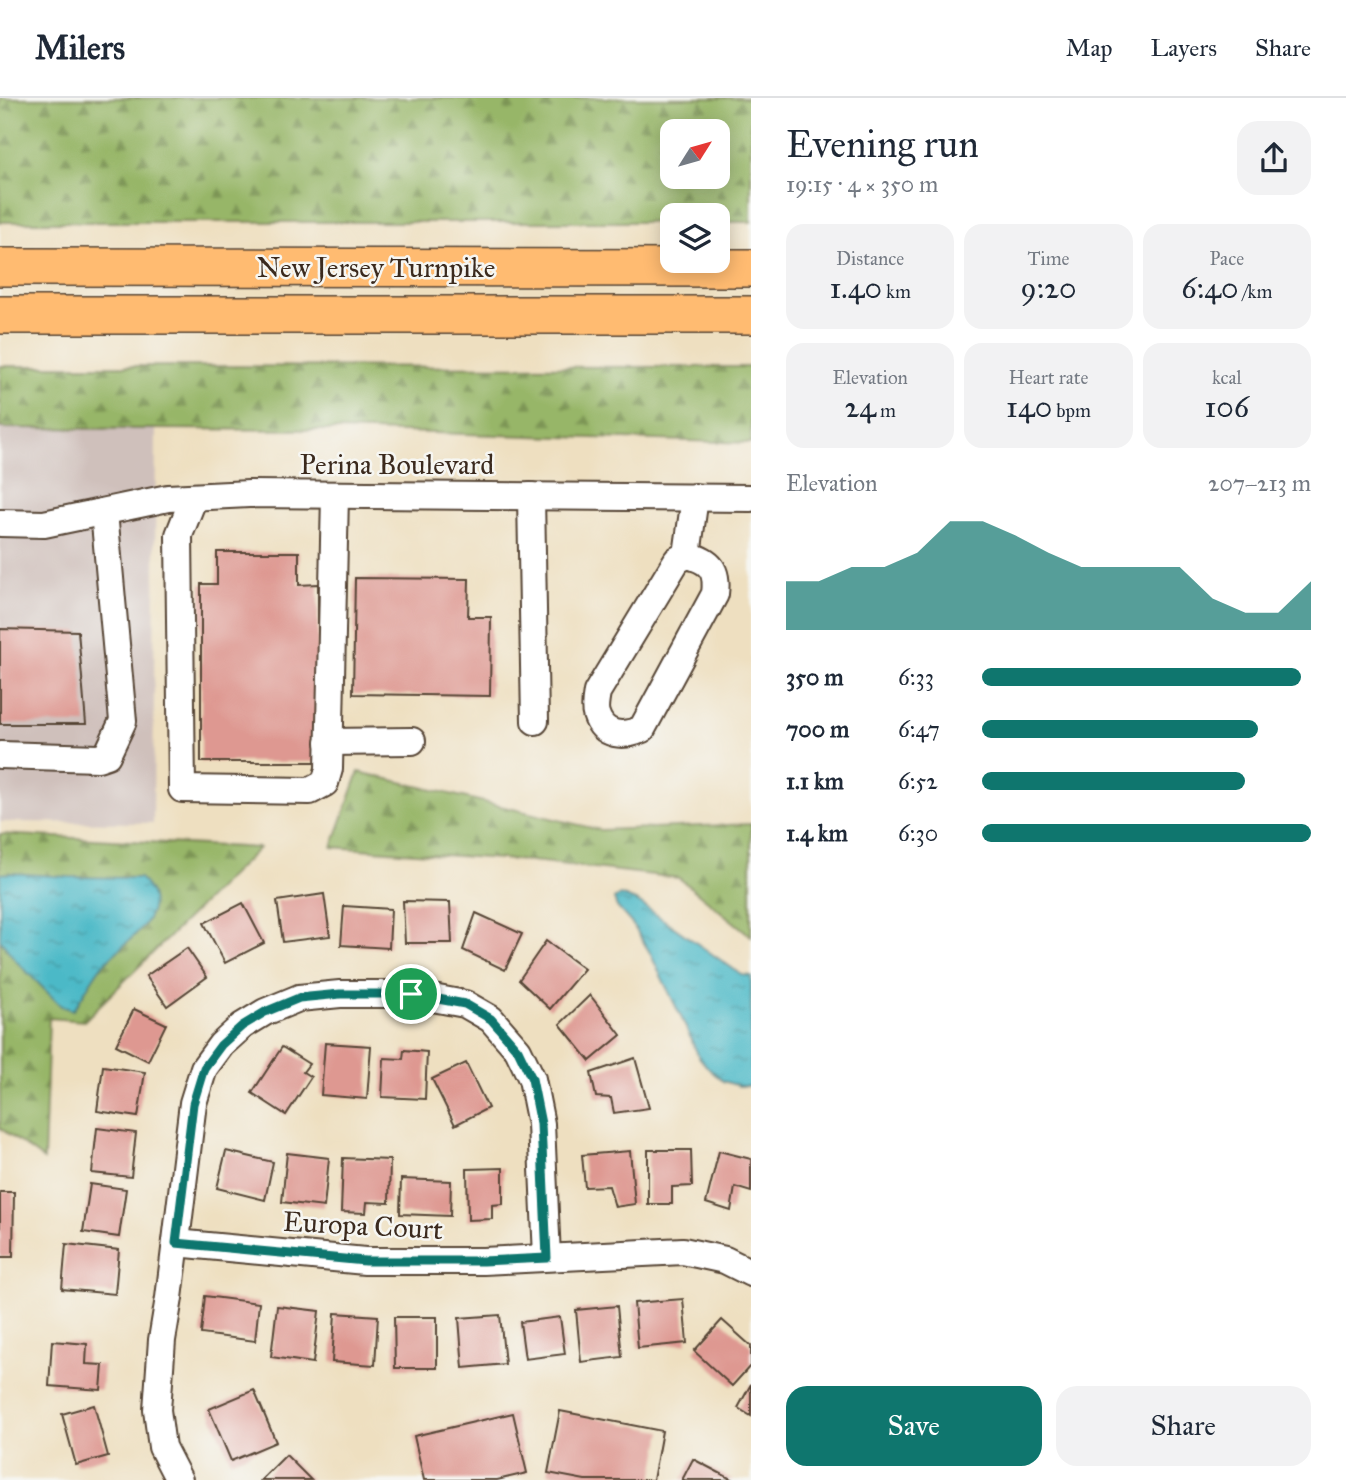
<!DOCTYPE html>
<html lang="en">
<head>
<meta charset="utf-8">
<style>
	body { margin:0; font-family:"IM FELL Great Primer",serif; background:#f2f2f3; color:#1f2937; height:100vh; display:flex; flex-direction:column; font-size:26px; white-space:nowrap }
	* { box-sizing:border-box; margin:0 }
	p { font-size:23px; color:#747a83 }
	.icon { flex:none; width:38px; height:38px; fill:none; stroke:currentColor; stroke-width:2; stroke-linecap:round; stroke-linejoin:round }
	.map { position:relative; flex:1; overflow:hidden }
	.panel { display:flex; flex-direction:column; background:#fff; width:595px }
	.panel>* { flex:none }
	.needle { width:46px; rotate:53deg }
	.fabs { position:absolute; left:660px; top:21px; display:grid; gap:14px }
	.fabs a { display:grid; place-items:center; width:70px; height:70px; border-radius:14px; background:#fff; box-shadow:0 4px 18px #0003; font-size:35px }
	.pin { position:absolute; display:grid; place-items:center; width:60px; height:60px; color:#fff; margin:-30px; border:4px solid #fff; border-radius:50%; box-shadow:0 2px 7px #0007 }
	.round { display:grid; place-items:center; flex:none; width:74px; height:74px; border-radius:21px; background:#f2f2f3 }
	.summary { display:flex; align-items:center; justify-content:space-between; height:119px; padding:0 35px }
	h1 { font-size:38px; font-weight:600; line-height:52px }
	.figures { display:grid; grid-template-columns:repeat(3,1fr); gap:10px; height:119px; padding:7px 35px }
	.figures div { display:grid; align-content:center; border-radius:18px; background:#f2f2f3; text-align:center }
	.figures b { font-size:30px; font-weight:600 }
	.figures small { font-size:19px; font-weight:400 }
	.figures p { font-size:19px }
	.chart { height:196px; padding:14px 35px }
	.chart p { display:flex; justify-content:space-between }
	.chart svg { width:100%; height:126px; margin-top:7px; fill:#0f766e; opacity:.7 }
	.action { display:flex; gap:14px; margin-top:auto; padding:14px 35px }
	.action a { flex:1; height:80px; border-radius:21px; background:#0f766e; color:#fff; font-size:28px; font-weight:600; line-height:80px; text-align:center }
	.action a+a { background:#f2f2f3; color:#1f2937 }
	ul { padding:0 35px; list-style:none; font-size:23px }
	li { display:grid; grid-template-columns:112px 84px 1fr; align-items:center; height:52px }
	li i { height:18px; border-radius:9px; background:#0f766e }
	header { display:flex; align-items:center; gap:42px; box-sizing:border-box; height:98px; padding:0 35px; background:#fff; border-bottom:2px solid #e0e1e3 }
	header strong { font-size:33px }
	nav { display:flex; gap:38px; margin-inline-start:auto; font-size:24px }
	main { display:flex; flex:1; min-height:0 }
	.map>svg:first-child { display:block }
</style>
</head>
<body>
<header>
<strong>Milers</strong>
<nav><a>Map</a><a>Layers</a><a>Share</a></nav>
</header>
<main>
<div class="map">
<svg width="751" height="1382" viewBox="0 0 751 1382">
	<defs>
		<pattern id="forest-firs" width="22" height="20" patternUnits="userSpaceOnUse" patternTransform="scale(1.75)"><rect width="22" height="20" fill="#97b668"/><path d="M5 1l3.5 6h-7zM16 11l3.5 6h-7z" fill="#7c9455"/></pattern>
		<pattern id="water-ripples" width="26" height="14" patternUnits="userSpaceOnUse" patternTransform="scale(1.75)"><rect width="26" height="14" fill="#4cb9c7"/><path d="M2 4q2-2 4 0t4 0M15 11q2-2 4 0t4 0" fill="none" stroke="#4097a1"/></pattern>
	</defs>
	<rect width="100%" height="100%" fill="#f6f6f2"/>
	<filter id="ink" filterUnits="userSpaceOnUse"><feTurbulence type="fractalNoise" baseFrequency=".0143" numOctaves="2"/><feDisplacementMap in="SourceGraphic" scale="14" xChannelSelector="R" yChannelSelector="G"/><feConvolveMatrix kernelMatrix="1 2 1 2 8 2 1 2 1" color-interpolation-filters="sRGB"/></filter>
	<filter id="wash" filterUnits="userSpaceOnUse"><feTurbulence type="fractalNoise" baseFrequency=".00686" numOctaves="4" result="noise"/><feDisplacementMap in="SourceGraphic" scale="28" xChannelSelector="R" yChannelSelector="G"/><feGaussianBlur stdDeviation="1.57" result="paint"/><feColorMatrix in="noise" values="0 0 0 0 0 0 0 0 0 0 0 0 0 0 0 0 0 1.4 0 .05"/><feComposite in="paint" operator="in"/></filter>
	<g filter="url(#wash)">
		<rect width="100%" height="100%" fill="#eedfc0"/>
		<polygon fill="#cfc0bb" points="0,330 156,331 153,725 0,724"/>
		<g fill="url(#forest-firs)" stroke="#697043" stroke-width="2" fill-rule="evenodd">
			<path d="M0,0H751V124H718V117H672V124H0ZM718,33V79H672V33Z"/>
			<polygon points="0,268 751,269 751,345 338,332 0,330"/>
			<polygon points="359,674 600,732 751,726 751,838 679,780 542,764 332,749"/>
			<polygon points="0,736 259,750 84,923 49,920 44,1062 0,1030"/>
		</g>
		<g fill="url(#water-ripples)" stroke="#447272" stroke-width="2">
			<path d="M11,775L68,779L139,780C179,815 121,845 100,870C90,883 83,899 73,912L61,908L17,864L0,842V776Z"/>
			<polygon points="620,797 638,804 742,877 751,878 751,988 739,988 723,983 709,971 699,959 682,921 649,853 633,827 617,809 614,801"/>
		</g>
		<g id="blocks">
			<g fill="#de9891">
				<polygon points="217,454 299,454 299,487 318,486 318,664 201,664 201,486 217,486"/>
				<polygon points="355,480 469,481 468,519 491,519 490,598 353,596"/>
				<polygon points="0,531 78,533 86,626 0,626"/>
				<polygon points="324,796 330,838 283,844 277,803"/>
				<polygon points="403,803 450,804 452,845 405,845"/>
				<polygon points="243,805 264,845 225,865 204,825"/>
				<polygon points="344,808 391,811 389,850 341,847"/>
				<polygon points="476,815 522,836 505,872 463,852"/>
				<polygon points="546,843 584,871 550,911 519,882"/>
				<polygon points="187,850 207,879 167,908 146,878"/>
				<polygon points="590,897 621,937 590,963 560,926"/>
				<polygon points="134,911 166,926 148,963 116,947"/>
				<polygon points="325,945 371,948 367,1001 321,997"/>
				<polygon points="282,949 309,966 303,974 311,979 286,1017 252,995"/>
				<polygon points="404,952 427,954 425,1001 382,999 384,960 403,961"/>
				<polygon points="635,960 649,1010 614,1015 611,1000 596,999 591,975"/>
				<polygon points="466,965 488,1010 455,1027 432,981"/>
				<polygon points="103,968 145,974 138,1019 97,1013"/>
				<polygon points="97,1030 136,1035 131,1079 92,1075"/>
				<polygon points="648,1052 691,1052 692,1088 672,1089 672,1106 648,1106"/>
				<polygon points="226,1053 273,1064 265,1102 217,1090"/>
				<polygon points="630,1053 635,1106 615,1109 609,1088 585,1089 582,1057"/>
				<polygon points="719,1053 751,1061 751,1094 735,1089 731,1113 706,1105"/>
				<polygon points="287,1055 329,1060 324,1109 282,1104"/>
				<polygon points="343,1060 390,1062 389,1105 367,1104 366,1115 341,1114"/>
				<polygon points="503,1070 503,1106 492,1107 492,1121 468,1122 467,1071"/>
				<polygon points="401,1081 451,1083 450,1118 400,1116"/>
				<polygon points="90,1086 126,1091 119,1139 83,1134"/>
				<polygon points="0,1094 14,1094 13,1159 0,1159"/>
				<polygon points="66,1146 119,1152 115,1196 62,1191"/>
				<polygon points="205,1198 259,1205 255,1243 201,1236"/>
				<polygon points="683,1201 687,1245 638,1250 634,1205"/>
				<polygon points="277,1208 319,1213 313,1265 271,1259"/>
				<polygon points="617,1208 622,1259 581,1264 576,1212"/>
				<polygon points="335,1215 378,1218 375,1267 332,1264"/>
				<polygon points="500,1217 505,1266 463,1270 459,1220"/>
				<polygon points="394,1219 437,1219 437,1270 395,1270"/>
				<polygon points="560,1219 565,1256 525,1261 520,1224"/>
				<polygon points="722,1222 751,1248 751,1267 732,1288 694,1253"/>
				<polygon points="52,1243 87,1246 86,1266 103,1267 101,1292 49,1288"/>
				<polygon points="751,1286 751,1318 738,1310"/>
				<polygon points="254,1292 276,1344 231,1363 209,1311"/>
				<polygon points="94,1307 108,1358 76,1367 62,1316"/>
				<polygon points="560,1313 662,1333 653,1382 585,1382 548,1375"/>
				<polygon points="513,1315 527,1375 497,1382 424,1382 414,1338"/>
				<polygon points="286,1357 311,1382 261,1382"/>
				<polygon points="693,1361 733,1382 682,1382"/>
			</g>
		</g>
	</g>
	<g filter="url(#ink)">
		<use href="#blocks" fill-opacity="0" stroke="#564536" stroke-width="2"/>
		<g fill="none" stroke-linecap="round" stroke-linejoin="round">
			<g stroke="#564536" stroke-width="30">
				<g id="minor">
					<polyline points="531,398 535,623"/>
					<polyline points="194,399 179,437 182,691 310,693 325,685 329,671 335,397"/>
					<polyline points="0,425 44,426 168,400 249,396 751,400"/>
					<path d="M687,457C711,463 718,472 715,496L642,631C624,639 603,639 596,616C594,610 596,600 597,594L677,462Z"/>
					<polyline points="687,457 695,399"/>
					<polyline points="329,644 412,643"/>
					<polyline points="0,657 98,660 107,657 123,623 104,414"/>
					<polyline points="176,1145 365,1163 483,1163 683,1153 725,1162 751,1175"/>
					<polyline points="179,1382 162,1349 157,1312 162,1242 169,1200 193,1005 204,970 221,947 242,928 265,914 299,900 340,896 411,896 465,906 491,921 518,952 532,981 541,1026 547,1159"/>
				</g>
			</g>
			<g stroke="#564536" stroke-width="40">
				<g id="highway">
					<polyline points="0,169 751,170"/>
					<polyline points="0,217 751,217"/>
				</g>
			</g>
			<use href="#minor" stroke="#fff" stroke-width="26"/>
			<use href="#highway" stroke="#ffbb71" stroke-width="37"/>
		</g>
	</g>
	<g fill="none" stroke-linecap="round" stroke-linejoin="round" filter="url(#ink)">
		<g stroke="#fff" stroke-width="14">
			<polygon id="route" points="340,896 411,896 465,906 491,921 518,952 532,981 541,1026 547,1160 483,1163 365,1163 176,1145 193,1006 204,970 221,947 242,928 265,914 299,900"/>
		</g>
		<use href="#route" stroke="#0f766e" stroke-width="9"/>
	</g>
	<g text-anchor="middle" stroke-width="5" stroke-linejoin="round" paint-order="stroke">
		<g font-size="28" fill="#3b2a1e" stroke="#f6f6f2">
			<text x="376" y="179">New Jersey Turnpike</text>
			<text x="397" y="376">Perina Boulevard</text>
			<text transform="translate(363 1127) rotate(3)" y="10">Europa Court</text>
		</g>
	</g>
</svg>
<div class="fabs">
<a><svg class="needle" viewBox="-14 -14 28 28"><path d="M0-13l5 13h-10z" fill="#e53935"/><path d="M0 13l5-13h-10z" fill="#747a83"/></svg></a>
<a><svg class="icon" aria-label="layers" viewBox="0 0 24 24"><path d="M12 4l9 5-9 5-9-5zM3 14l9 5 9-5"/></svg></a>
</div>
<div class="pin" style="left:411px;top:896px;background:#1e9e55"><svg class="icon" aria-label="arrive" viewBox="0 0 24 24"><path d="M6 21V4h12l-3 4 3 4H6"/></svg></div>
</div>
<section class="panel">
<div class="summary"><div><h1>Evening run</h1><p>19:15 · 4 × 350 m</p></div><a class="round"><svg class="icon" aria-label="share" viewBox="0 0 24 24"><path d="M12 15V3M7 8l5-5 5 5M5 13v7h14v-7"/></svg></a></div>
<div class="figures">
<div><p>Distance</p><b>1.40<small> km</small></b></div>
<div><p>Time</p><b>9:20</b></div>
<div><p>Pace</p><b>6:40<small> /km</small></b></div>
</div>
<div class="figures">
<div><p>Elevation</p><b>24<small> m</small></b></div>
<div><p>Heart rate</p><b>140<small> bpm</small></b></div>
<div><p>kcal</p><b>106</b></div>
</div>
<div class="chart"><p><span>Elevation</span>207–213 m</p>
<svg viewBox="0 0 160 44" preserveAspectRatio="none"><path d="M0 44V27L10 27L20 22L30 22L40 17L50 6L60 6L70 11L80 17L90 22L100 22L110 22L120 22L130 33L140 38L150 38L160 27V44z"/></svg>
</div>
<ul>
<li><b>350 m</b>6:33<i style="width:97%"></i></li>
<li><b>700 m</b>6:47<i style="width:84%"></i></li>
<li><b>1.1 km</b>6:52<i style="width:80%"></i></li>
<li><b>1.4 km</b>6:30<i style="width:100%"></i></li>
</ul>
<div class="action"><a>Save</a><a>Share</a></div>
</section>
</main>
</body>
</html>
